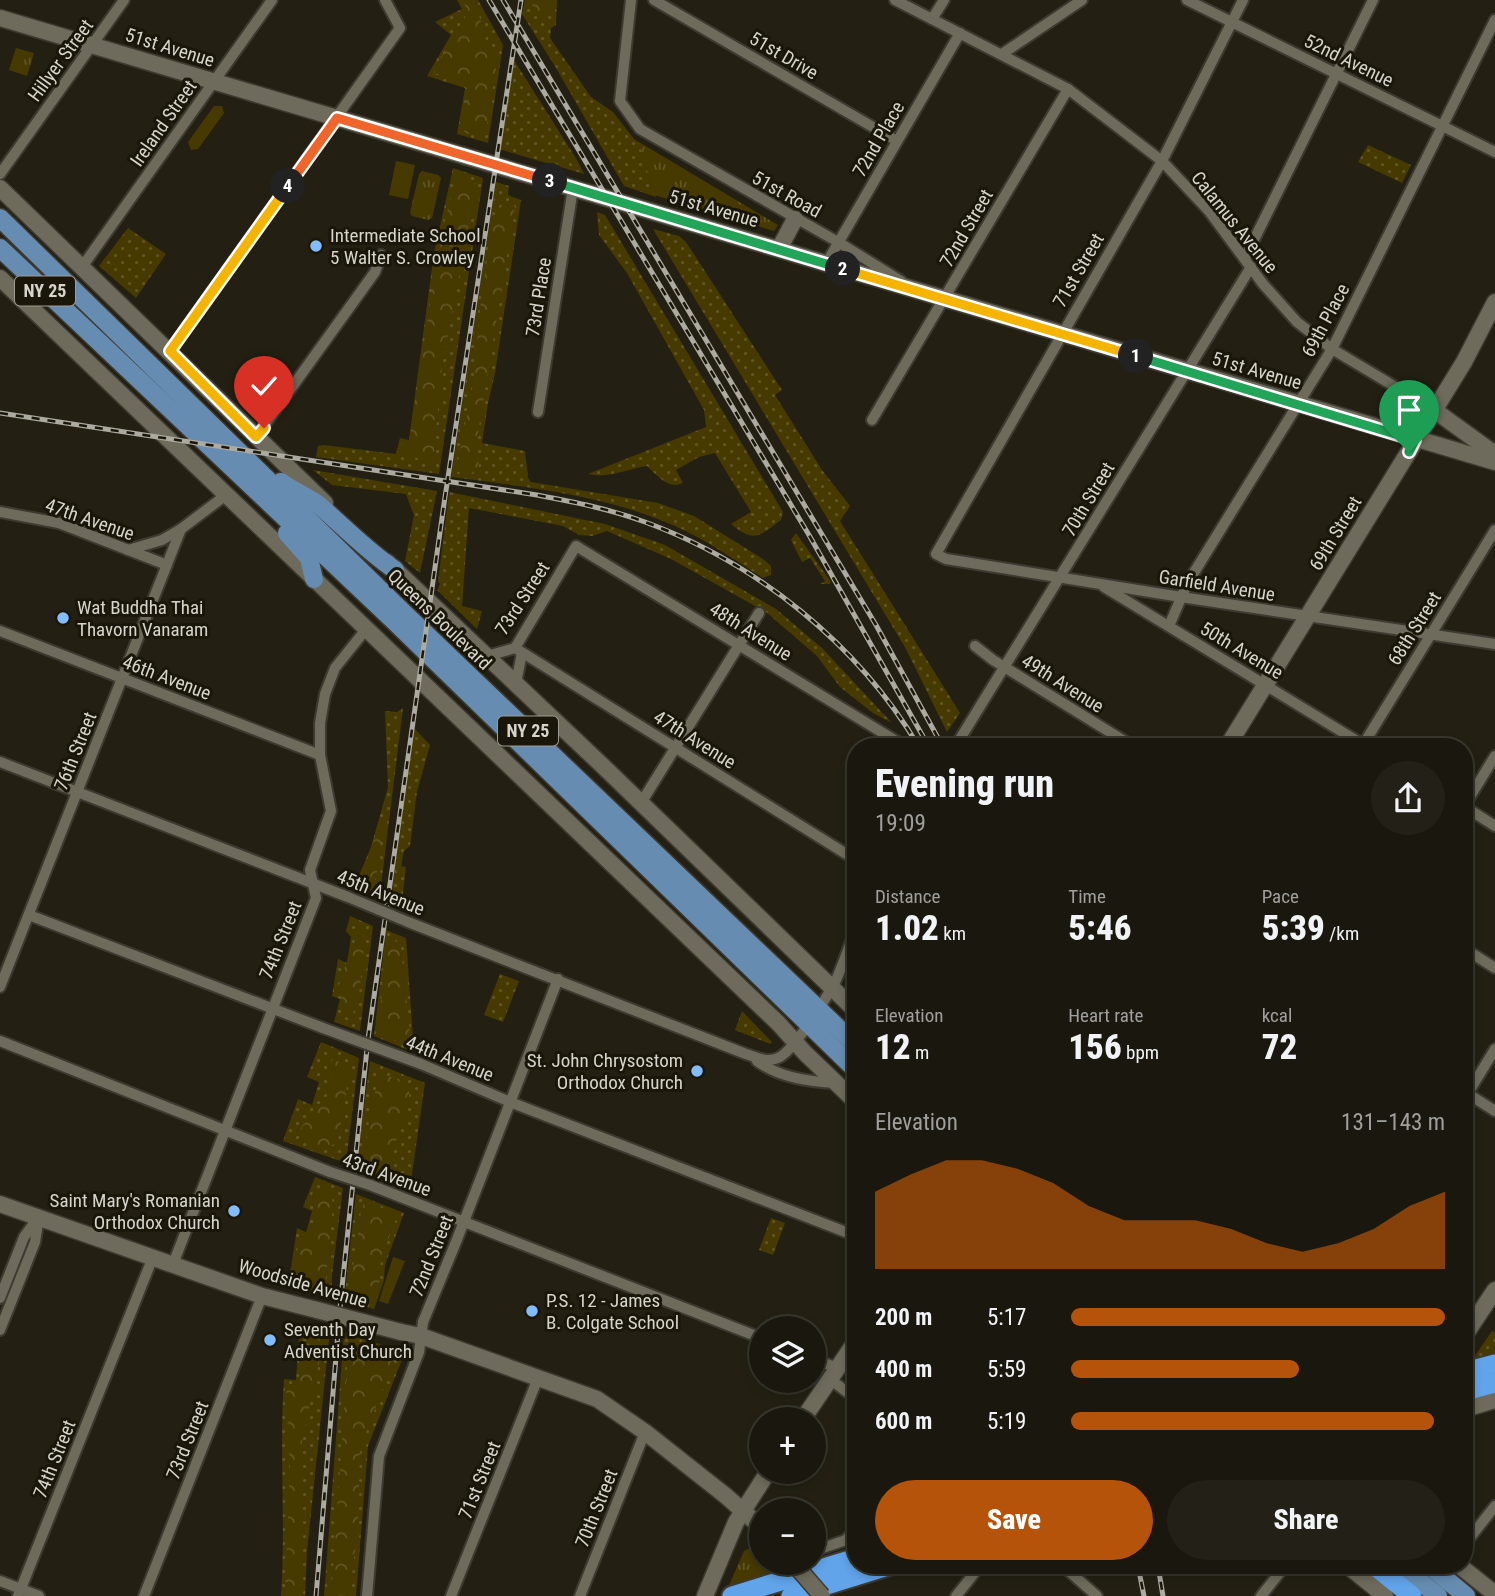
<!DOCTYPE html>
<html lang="en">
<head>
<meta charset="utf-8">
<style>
	body { margin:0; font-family:"Roboto Condensed",sans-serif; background:#232117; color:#f1f3f6; height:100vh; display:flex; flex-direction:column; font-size:26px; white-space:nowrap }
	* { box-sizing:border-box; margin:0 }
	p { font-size:23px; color:#9fa09e }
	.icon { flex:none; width:38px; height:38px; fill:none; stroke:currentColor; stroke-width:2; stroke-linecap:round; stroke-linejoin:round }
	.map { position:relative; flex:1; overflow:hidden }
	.panel { position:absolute; left:847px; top:738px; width:626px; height:836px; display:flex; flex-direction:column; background:#1a180e; border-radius:28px; box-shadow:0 4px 10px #0003,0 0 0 2px #38372e }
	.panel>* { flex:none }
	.controls { position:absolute; left:749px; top:1316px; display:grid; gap:14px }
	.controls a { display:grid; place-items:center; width:77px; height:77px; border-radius:50%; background:#1a180e; box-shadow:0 4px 10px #0003,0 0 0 2px #38372e; font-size:35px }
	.pin { position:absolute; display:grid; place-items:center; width:60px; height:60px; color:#fff; margin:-72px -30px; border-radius:50% 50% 50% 0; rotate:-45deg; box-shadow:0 0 7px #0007 }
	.pin .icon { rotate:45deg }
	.km { position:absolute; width:35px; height:35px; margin:-18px; border-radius:50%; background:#222; color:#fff; font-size:19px; line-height:35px; text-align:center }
	.round { display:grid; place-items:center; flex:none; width:74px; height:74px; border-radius:37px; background:#232117 }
	.overview { display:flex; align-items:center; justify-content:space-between; height:119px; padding:0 28px }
	h1 { font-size:38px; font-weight:800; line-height:52px }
	.metrics { display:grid; grid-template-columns:repeat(3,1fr); gap:10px; height:119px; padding:7px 28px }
	.metrics div { display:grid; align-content:center }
	.metrics b { font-size:35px; font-weight:800 }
	.metrics small { font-size:19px; font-weight:400 }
	.metrics p { font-size:19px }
	.chart { height:196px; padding:14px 28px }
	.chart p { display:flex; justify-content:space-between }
	.chart svg { width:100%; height:126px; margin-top:7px; fill:#b45309; opacity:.7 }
	.button { display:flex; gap:14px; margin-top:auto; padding:14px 28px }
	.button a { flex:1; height:80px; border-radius:42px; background:#b45309; color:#fff; font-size:28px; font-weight:800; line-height:80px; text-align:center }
	.button a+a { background:#232117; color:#f1f3f6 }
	ul { padding:0 28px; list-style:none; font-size:23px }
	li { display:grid; grid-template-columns:112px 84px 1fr; align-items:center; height:52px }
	li i { height:18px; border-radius:9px; background:#b45309 }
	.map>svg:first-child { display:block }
</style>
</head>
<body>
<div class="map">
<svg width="1495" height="1596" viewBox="0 0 1495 1596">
	<defs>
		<pattern id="grass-dots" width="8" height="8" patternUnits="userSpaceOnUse" patternTransform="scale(1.75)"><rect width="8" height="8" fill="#463a00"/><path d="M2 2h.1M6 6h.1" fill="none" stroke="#605624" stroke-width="1.8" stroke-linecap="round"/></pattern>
		<pattern id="forest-crowns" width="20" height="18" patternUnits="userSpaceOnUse" patternTransform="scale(1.75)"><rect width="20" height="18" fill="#463a00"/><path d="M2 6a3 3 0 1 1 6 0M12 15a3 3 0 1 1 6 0" fill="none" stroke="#605624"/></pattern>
		<pattern id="park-tufts" width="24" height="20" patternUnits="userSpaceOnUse" patternTransform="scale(1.75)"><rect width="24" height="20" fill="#463a00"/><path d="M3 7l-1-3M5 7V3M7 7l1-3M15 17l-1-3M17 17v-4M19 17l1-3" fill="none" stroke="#605624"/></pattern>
	</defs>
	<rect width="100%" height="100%" fill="#232013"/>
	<g fill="url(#grass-dots)">
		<polygon points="457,0 478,0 503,45 488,143 457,134 465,88 427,76 451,35 435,22 462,9"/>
		<polygon points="525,0 557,0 556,25 551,28 550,38 591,97 613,112 634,139 646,147 650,182 655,188 656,197 624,186 556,68 522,14"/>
		<polygon points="514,60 577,160 584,174 499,149"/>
		<polygon points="1368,145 1411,165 1402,183 1358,162"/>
		<polygon points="453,168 483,178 439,474 316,457 318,446 324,445 396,454 400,438 409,440 434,253"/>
		<path d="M496,182L509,186L508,195L521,200L495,373L488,403L482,443L525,451L528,478L531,482L658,503L694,516L763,559L771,566V575L763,578C734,559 706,540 675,526C605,495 527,487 451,477Z"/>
		<path d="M597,212L605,215L783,512L781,520C758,537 754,543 731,524L751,512L715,453L699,457L676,470L683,483C668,490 658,476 647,466C627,469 608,479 588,474L706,427L704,410L627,273L599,235Z"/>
		<polygon points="128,228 166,254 136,298 99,266"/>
		<polygon points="653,229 679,236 686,242 782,390 775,395 822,470 850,506 840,521 960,713 947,732 906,649"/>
		<polygon points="313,470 437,491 420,573 405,561 414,515 406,494 332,485"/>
		<polygon points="449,492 605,524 665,545 776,609 822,648 892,723 873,713 840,687 817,656 766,612 671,559 607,531 592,536 579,535 563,526 469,508 462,606 482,611 477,629 437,590 440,584 438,582"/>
		<polygon points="796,533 831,582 830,584 820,584 825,581 810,558 802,562 791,540"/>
		<polygon points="403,708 380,894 355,885 371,847 388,787 385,711 397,712"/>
		<polygon points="414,728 430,745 417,792 410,846 404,851 401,866 406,867 402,902 391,898"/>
		<polygon points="350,916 373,926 360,1031 334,1022 340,999 332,996 338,959 347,963 351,937 346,931"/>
		<polygon points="386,930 406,938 413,1038 408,1050 374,1036"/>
		<polygon points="500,974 519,981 503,1022 484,1015"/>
		<polygon points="742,1011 772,1042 770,1044 735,1030"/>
		<polygon points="321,1042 359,1058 346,1163 283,1141 298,1099 312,1105 319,1082 307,1077"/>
		<polygon points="370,1061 425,1083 410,1188 356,1167"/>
		<polygon points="315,1177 343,1188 332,1275 332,1299 288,1288 297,1228 306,1232 312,1211 303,1207"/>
		<polygon points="356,1194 404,1213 385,1265 384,1280 374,1309 344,1302"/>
		<polygon points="771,1218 785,1223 773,1255 759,1250"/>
		<path d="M300,1323L330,1330L307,1552L305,1596H281C286,1524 279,1451 284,1379L296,1380Z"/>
		<polygon points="1492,1331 1495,1332 1495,1357 1470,1363"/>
		<polygon points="344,1333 405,1352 368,1446 356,1596 324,1596"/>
	</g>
	<g fill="url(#forest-crowns)">
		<path d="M462,0H469C483,15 479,21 485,37C488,44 494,50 498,56L486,131L481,137L465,133C459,121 469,104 468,89L454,79L434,73V68L463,24L467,9Z"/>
		<polygon points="529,0 554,0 554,6 544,24"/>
		<polygon points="461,175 474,181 481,190 479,203 469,222 442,367 434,451 434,463 437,468 429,467 421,459 400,454 402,441 409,441 439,244 456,178"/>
		<polygon points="507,201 511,202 515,207 477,439 479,466 469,476 456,471 473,384 481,300 492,225 498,210"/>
		<path d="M381,823L384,829L376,878L372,884L366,885L362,882C361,875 376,830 381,823Z"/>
		<path d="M359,931L362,933L364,947L358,1005L349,1019L343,1013C345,997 338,997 339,986C339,981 356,937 359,931Z"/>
		<polygon points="392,937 401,947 410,1033 401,1043 387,1037 379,1024 386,941"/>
		<path d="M332,1059L344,1064L349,1073L338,1142C322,1152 315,1146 301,1136L300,1130C309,1113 330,1102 331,1082C332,1074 330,1067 332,1059Z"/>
		<path d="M387,1076L399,1079L409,1087C411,1106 404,1119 398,1136C393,1149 393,1161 385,1173L375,1170L365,1159C366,1132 371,1107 378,1081Z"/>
		<path d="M325,1188L332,1197L333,1207L326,1278L324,1286L316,1289L295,1285L296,1253L302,1237C322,1226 320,1219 310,1200L313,1192Z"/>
		<polygon points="368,1202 396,1214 396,1220 381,1257 378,1298 371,1304 349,1296 361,1211 364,1203"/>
		<polygon points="314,1336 323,1344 300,1451 299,1596 285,1596 290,1466 286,1393 288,1385 295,1387 305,1364 307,1343"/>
		<polygon points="357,1344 384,1350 393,1356 393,1363 360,1448 358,1528 349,1596 331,1596 348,1354"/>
	</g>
	<g fill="url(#park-tufts)">
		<polygon points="16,48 34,53 27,76 9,70"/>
		<polygon points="639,142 778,225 774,231 654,195"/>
		<polygon points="422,171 438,175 441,178 432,218 428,220 412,216 410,213 419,174"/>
		<polygon points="750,1548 761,1559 761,1563 765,1563 776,1575 727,1590 744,1551"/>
	</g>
	<g fill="#463a00">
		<polygon points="214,106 222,106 224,113 198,149 191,150 188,142"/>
		<polygon points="396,161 415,165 408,199 389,195"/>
		<polygon points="393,1257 405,1261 388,1304 379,1301"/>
	</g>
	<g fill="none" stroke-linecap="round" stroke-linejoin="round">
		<g stroke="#3d3a32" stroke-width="14">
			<g id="street">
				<polyline points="631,0 620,101 640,129 838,242 901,281"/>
				<polyline points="654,0 897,141"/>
				<polyline points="895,0 1068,89 1162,161 1209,211 1263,284 1297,322 1332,349 1434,410"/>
				<polyline points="1187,0 1495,152"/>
				<polyline points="1243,0 1162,161 936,554 946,559 1181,597 1495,644"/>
				<polyline points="932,19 944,0"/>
				<polyline points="1002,54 1082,0"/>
				<polyline points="0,174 124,0"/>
				<polyline points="1245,258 1373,0"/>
				<polyline points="826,264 960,33"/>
				<polyline points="82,267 272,0"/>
				<polyline points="170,351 400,28 385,0"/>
				<polyline points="538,412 573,188"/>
				<polyline points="872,420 1068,89"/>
				<polyline points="256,437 375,272 381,255"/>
				<polyline points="0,512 59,523 167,565"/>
				<polyline points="128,550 162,540 181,529 226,495"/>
				<polyline points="1104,587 1367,747"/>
				<polyline points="1169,626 1187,584 1332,349 1495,20"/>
				<polyline points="0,631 320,755"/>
				<polyline points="975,646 993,660 1134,747"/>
				<polyline points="515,648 856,860"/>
				<polyline points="487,656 515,648 576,546 906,747"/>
				<polyline points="516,683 522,653"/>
				<polyline points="1363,745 1495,530"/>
				<polyline points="955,747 1251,267"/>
				<polyline points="0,762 348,897"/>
				<polyline points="641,803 759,613"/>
				<polyline points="1465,805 1495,756"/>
				<polyline points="1465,807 1495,826"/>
				<polyline points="29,915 323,1028"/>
				<path d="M408,922L746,1054C756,1057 767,1063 778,1058C794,1051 827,997 836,980C844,963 849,945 856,929"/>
				<polyline points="1465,949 1495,968"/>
				<polyline points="0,987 181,529"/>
				<polyline points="0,1041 330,1172"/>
				<path d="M757,1061C778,1077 810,1082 836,1083"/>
				<polyline points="421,1064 510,1102 856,1236"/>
				<polyline points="1465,1092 1495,1111"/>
				<polyline points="1465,1098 1495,1049"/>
				<polyline points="370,1185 761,1338"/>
				<polyline points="173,1264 316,898 310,870 331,811 320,755 320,723 325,694 335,668 367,628"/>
				<polyline points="0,1298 24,1237 37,1219"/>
				<polyline points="0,1330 35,1242 39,1217"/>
				<polyline points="814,1359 837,1368"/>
				<polyline points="830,1379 856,1399"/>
				<polyline points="1465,1544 1495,1506"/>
				<polyline points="814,1551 846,1540 856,1528"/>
				<polyline points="1063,1566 1097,1596"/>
				<polyline points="0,1581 39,1596"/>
				<polyline points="18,1596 153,1257"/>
				<polyline points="144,1596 262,1296"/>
				<polyline points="367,1596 379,1456 419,1352 423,1322 456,1242 558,979"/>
				<polyline points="451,1596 538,1378"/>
				<polyline points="580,1596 645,1432"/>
				<polyline points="956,1596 980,1566"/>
				<polyline points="1261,1596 1285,1566"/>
			</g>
		</g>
		<g stroke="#3d3a32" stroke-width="19">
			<g id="secondary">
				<polyline points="0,18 1495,462"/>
				<polyline points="0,188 325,503"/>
				<polyline points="779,249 795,219"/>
				<polyline points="0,278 779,1024 805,1053 856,1102"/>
				<polyline points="1434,410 1495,454"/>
				<polyline points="387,562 606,769 856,1011"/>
				<polyline points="1227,747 1464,362 1495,302"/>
				<polyline points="0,1204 262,1296 317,1310"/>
				<polyline points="401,1332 421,1336 597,1399 645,1432 726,1496 761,1527"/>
				<polyline points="1465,1335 1495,1290"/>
				<polyline points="1465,1409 1495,1400"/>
				<polyline points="803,1419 856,1341"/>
				<polyline points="1348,1566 1385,1596"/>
				<polyline points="1460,1566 1495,1594"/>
				<polyline points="705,1596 736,1522 768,1472"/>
			</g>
		</g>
		<g stroke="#3d3a32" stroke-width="21">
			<g id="primary">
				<polyline points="0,218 406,615 856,1045"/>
				<polyline points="0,248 394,621 856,1070"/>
				<path d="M281,482C294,492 309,497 319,505C345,528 366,550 395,570"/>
				<polyline points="287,533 309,558 314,579"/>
				<polyline points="1401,1566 1438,1596"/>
				<polyline points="1430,1566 1466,1596"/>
			</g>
		</g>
		<g stroke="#3d3a32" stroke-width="23">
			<g id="highway">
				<polyline points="1465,1372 1495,1364"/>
				<polyline points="1465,1391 1495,1383"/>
				<polyline points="1375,1566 1412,1596"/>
				<polyline points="732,1596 856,1558"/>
				<polyline points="791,1596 888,1566"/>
			</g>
		</g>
		<use href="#street" stroke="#6e6b5c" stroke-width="10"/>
		<use href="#secondary" stroke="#6e6b5c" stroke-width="16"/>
		<use href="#primary" stroke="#668db1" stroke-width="18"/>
		<use href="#highway" stroke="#61a4ea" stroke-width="19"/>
		<g stroke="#acaaa1" stroke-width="5">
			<g id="rail">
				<polyline points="489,0 809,535 929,747"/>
				<polyline points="503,0 876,625 943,747"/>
				<path d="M0,413L537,495C574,502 610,509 645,522C757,563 858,644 919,747"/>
				<polyline points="1138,1566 1144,1596"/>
				<polyline points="1158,1566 1163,1596"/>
				<polyline points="316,1596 341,1297 368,1039 445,497 521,0"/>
			</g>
		</g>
		<use href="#rail" stroke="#1a170a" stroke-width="2.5" stroke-dasharray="8" stroke-linecap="butt"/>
		<g stroke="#3d3a32" stroke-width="14" stroke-linecap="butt">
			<g id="street-bridge">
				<polyline points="348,897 408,922"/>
				<polyline points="323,1028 421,1064"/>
				<polyline points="330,1172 370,1185"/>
			</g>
		</g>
		<g stroke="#3d3a32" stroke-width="19" stroke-linecap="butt">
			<g id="secondary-bridge">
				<polyline points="317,1310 401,1332"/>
				<polyline points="796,1566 822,1596"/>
			</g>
		</g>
		<use href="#street-bridge" stroke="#6e6b5c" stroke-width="10"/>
		<use href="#secondary-bridge" stroke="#6e6b5c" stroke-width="16"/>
	</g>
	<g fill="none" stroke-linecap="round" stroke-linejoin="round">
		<g stroke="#fff" stroke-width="14">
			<polyline id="split-1" points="1136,356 1415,440 1409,452"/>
		</g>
		<g stroke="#fff" stroke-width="14">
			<polyline id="split-2" points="843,269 1136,356"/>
		</g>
		<g stroke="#fff" stroke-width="14">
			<polyline id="split-3" points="550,181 843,269"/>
		</g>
		<g stroke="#fff" stroke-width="14">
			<polyline id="split-4" points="288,186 337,118 550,181"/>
		</g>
		<g stroke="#fff" stroke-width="14">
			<polyline id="split-5" points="264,428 256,437 170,351 288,186"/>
		</g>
		<use href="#split-1" stroke="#22a559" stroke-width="9"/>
		<use href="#split-2" stroke="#f5b400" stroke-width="9"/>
		<use href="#split-3" stroke="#22a559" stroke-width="9"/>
		<use href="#split-4" stroke="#f0652b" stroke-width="9"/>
		<use href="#split-5" stroke="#f5b400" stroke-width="9"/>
	</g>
	<g fill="#82bcfa" stroke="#1a170a" stroke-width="2.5">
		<circle cx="316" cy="246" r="7"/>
		<circle cx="63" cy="618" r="7"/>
		<circle cx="697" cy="1071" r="7"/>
		<circle cx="234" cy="1211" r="7"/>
		<circle cx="532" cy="1311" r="7"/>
		<circle cx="270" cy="1340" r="7"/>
	</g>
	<g text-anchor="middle" stroke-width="6" stroke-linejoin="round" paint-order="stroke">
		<g fill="#1a170a" stroke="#9e9b92" stroke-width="2">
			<rect x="15" y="276.5" width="60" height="29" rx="5"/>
			<rect x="498" y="716.5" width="60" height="29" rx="5"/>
		</g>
		<g font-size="18" font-weight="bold" fill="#d6d4cc">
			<text x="45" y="297">NY 25</text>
			<text x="528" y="737">NY 25</text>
		</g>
		<g font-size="19" fill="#d6d4cc" stroke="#1a170a">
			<text transform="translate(170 47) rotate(17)" y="7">51st Avenue</text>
			<text transform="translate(784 55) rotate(30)" y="7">51st Drive</text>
			<text transform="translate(60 60) rotate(-54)" y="7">Hillyer Street</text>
			<text transform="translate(1349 60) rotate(26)" y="7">52nd Avenue</text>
			<text transform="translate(163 123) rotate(-55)" y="7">Ireland Street</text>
			<text transform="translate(878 139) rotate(-60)" y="7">72nd Place</text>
			<text transform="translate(787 194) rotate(29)" y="7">51st Road</text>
			<text transform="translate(714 208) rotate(16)" y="7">51st Avenue</text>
			<text transform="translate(1235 222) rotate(51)" y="7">Calamus Avenue</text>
			<text transform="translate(966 228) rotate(-60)" y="7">72nd Street</text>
			<text transform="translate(1078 270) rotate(-60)" y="7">71st Street</text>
			<text transform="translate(538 297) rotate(-81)" y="7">73rd Place</text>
			<text transform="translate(1325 320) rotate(-62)" y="7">69th Place</text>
			<text transform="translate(1257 370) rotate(16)" y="7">51st Avenue</text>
			<text transform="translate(1088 499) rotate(-59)" y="7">70th Street</text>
			<text transform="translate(90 519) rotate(19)" y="7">47th Avenue</text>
			<text transform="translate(1335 533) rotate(-59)" y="7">69th Street</text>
			<text transform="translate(1217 585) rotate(9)" y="7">Garfield Avenue</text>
			<text transform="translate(522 598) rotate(-57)" y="7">73rd Street</text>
			<text transform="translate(440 619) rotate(44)" y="7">Queens Boulevard</text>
			<text transform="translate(1414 628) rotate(-58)" y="7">68th Street</text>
			<text transform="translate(751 631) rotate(32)" y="7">48th Avenue</text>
			<text transform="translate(1242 650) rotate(31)" y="7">50th Avenue</text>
			<text transform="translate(167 677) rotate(21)" y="7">46th Avenue</text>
			<text transform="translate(1063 683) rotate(32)" y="7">49th Avenue</text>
			<text transform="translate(695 739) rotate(32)" y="7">47th Avenue</text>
			<text transform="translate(75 751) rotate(-68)" y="7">76th Street</text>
			<text transform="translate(381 892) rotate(22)" y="7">45th Avenue</text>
			<text transform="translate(280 940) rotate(-68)" y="7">74th Street</text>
			<text transform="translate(450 1058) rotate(22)" y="7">44th Avenue</text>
			<text transform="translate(387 1174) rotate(20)" y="7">43rd Avenue</text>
			<text transform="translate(431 1256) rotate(-68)" y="7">72nd Street</text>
			<text transform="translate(303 1283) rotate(16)" y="7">Woodside Avenue</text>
			<text transform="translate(187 1440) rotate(-68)" y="7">73rd Street</text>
			<text transform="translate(54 1459) rotate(-68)" y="7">74th Street</text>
			<text transform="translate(479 1480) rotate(-68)" y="7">71st Street</text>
			<text transform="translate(596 1508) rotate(-68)" y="7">70th Street</text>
		</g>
		<g font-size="19" fill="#d6d4cc" stroke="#1a170a" text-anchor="start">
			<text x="330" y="242">Intermediate School<tspan x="330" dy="22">5 Walter S. Crowley</tspan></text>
			<text x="77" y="614">Wat Buddha Thai<tspan x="77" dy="22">Thavorn Vanaram</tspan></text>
			<text x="683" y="1067" text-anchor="end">St. John Chrysostom<tspan x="683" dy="22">Orthodox Church</tspan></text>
			<text x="220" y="1207" text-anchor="end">Saint Mary's Romanian<tspan x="220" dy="22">Orthodox Church</tspan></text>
			<text x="546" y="1307">P.S. 12 - James<tspan x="546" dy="22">B. Colgate School</tspan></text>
			<text x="284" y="1336">Seventh Day<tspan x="284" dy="22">Adventist Church</tspan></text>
		</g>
	</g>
</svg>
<div class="controls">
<a><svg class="icon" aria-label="layers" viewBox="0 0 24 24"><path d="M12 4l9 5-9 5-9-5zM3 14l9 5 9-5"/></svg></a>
<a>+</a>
<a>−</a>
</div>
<div class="pin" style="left:1409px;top:452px;background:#1e9e55"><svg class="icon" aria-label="arrive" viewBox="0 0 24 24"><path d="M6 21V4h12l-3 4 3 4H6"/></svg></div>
<div class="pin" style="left:264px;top:428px;background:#d93025"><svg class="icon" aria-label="check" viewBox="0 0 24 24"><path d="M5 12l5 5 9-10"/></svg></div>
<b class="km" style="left:1136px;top:356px">1</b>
<b class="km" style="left:843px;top:269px">2</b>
<b class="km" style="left:550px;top:181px">3</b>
<b class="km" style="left:288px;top:186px">4</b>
<section class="panel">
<div class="overview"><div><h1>Evening run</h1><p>19:09</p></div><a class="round"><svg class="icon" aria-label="share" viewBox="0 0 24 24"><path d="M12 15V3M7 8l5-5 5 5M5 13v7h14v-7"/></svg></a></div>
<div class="metrics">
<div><p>Distance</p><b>1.02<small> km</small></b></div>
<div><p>Time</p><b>5:46</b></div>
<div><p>Pace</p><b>5:39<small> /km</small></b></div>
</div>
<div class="metrics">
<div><p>Elevation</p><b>12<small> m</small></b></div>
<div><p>Heart rate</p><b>156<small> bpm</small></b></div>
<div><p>kcal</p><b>72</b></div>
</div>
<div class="chart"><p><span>Elevation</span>131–143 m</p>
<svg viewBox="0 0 160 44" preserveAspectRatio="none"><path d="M0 44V17L10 11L20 6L30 6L40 9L50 14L60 22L70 27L80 27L90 27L100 30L110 35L120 38L130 35L140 30L150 22L160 17V44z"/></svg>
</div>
<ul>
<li><b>200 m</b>5:17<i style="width:100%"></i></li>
<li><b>400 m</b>5:59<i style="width:61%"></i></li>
<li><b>600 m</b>5:19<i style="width:97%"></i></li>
</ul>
<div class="button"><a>Save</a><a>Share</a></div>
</section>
</div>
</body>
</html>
